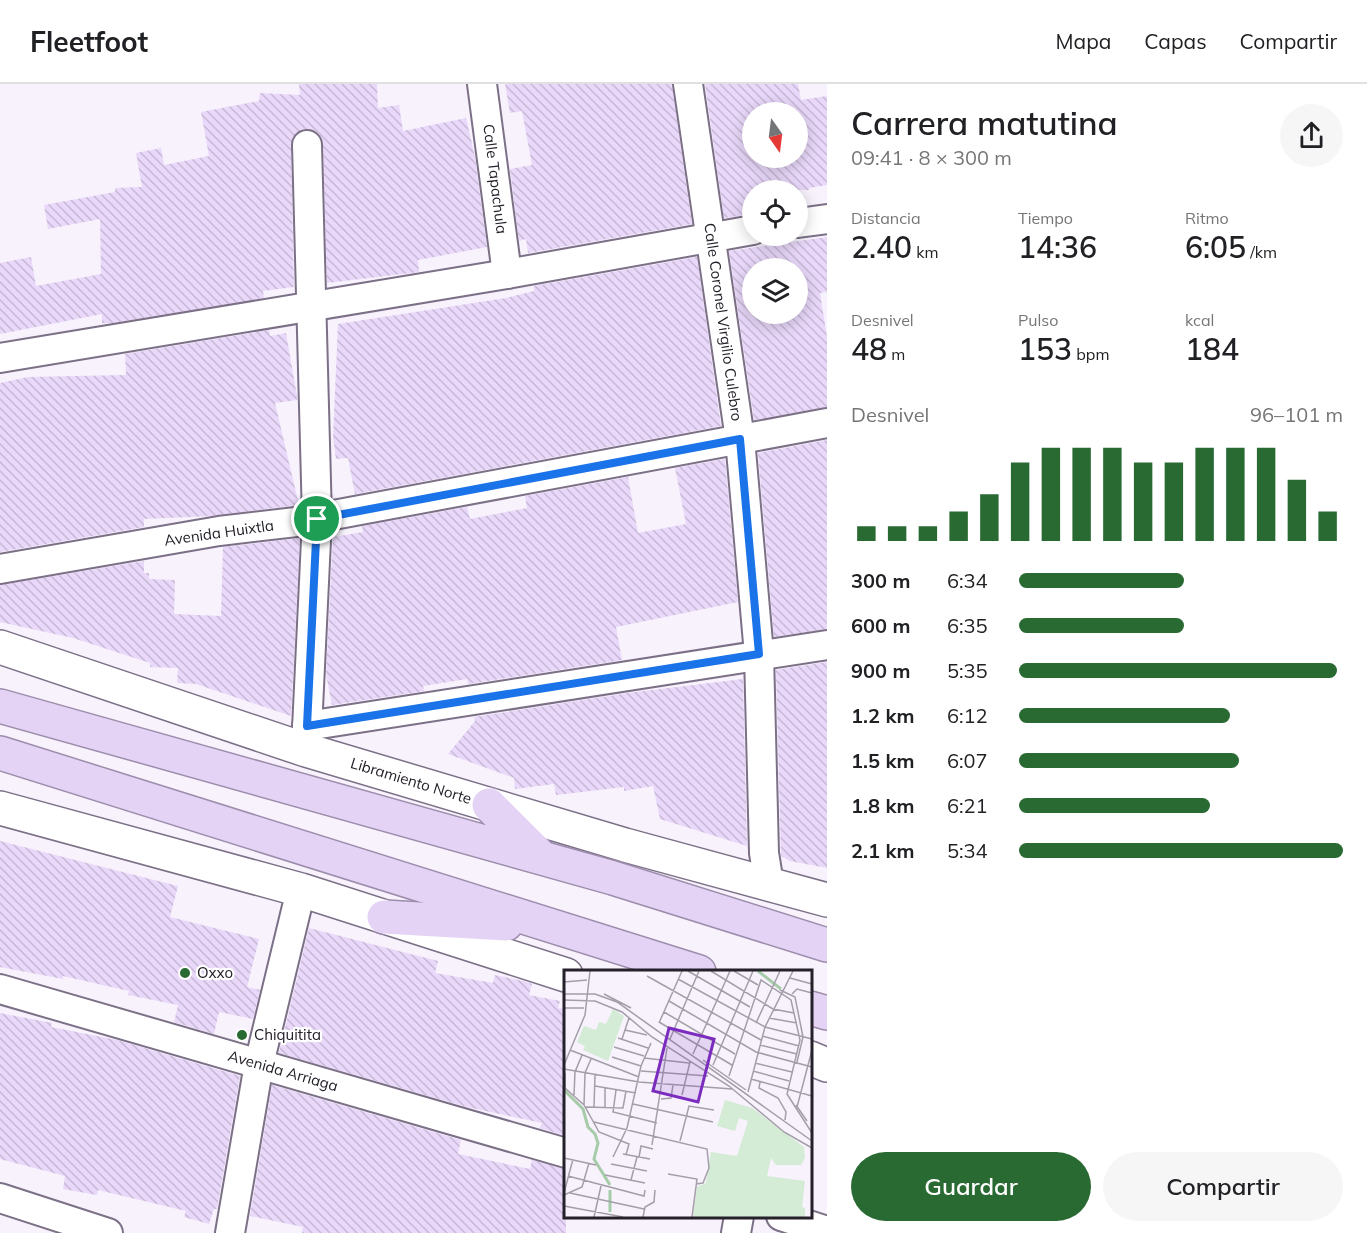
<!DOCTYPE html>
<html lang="es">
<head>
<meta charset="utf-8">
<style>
	body { margin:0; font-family:Mulish,sans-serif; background:#f6f6f6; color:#202124; height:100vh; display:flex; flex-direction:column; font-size:22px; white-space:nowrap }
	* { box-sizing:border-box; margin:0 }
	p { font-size:20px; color:#757577 }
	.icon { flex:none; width:33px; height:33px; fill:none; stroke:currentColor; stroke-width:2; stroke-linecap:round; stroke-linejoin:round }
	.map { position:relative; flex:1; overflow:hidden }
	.side { display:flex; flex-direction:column; background:#fff; width:540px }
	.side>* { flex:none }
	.needle { width:39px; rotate:166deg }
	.fabs { position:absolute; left:742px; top:18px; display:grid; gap:12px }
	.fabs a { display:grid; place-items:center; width:66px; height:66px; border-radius:50%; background:#fff; box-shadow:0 3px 15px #0003; font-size:30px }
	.pin { position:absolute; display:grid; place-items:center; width:51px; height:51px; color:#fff; margin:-26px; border:3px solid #fff; border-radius:50%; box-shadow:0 2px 6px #0007 }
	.round { display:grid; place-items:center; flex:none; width:63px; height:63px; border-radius:32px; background:#f6f6f6 }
	.summary { display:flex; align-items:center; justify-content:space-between; height:102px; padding:0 24px }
	h1 { font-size:33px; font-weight:600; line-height:45px }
	.stats { display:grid; grid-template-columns:repeat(3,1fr); gap:9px; height:102px; padding:6px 24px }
	.stats div { display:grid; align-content:center }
	.stats b { font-size:30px; font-weight:600 }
	.stats small { font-size:16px; font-weight:400 }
	.stats p { font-size:16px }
	.chart { height:168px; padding:12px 24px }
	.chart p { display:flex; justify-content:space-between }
	.chart svg { width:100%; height:108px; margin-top:6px; stroke:#296a33; stroke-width:6 }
	.button { display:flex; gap:12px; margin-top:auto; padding:12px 24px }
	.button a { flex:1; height:69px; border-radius:36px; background:#296a33; color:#fff; font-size:24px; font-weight:600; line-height:69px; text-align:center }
	.button a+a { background:#f6f6f6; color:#202124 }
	ul { padding:0 24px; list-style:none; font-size:20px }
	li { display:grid; grid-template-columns:96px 72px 1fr; align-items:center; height:45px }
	li i { height:15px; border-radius:8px; background:#296a33 }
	header { display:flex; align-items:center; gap:36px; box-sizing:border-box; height:84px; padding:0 30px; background:#fff; border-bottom:2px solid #e0e0e0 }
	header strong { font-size:28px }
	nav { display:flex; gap:33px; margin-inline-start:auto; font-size:21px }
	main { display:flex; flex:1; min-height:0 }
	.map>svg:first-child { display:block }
</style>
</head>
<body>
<header>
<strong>Fleetfoot</strong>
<nav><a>Mapa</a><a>Capas</a><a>Compartir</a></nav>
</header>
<main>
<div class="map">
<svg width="827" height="1149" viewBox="0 0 827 1149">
	<defs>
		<pattern id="building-back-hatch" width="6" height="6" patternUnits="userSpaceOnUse" patternTransform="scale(1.5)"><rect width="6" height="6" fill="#e9d8fa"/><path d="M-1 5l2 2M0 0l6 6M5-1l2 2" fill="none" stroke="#c8b9d6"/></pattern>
	</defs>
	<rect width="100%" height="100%" fill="#f7f2fc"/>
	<g fill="url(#building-back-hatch)" fill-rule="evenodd">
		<polygon points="299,0 377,0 378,24 399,21 403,47 466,34 475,73 487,163 418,176 419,188 327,199 323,61 315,47 306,45 293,53 291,61 294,203 263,207 264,214 112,239 102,239 102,230 0,250 0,179 31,173 36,202 101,190 100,135 48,145 44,121 115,108 115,104 142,103 136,69 161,64 164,81 209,72 201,28 259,17 260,9 300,11"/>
		<polygon points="505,0 672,0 692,140 528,169 526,155 519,157 510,85 532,81 522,27 510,29"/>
		<path d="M705,0H798L801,16L827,12V101L809,104V106H753V130L724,134ZM753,28H798V74H753Z"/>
		<path d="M827,153V208L820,209L827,253V323L754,336L729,167ZM753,184H798V230H753Z"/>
		<polygon points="697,173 721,342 355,410 348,374 336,375 333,354 338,240 506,214 534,207 534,202"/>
		<polygon points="269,246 270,252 286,249 297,312 297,316 275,319 299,421 212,432 144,435 144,443 0,468 0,299 28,293 126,291 125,270"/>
		<polygon points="827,356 827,545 774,553 758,369"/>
		<polygon points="725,375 738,518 616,543 622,576 468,600 467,595 423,602 424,607 332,621 326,590 333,453 363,448 362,442 467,423 470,435 527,424 525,412 628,393 638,449 686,440 675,384"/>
		<polygon points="300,454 291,632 196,600 177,599 178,584 150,583 150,579 73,554 0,538 0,501 144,477 144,489 149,489 149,495 175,496 174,530 221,532 223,463"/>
		<polygon points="827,578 827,784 790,777 781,772 776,586"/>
		<polygon points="743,595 747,762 660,735 653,702 624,707 624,703 556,711 554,700 515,705 514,694 448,670 475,637 474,633 628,609"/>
		<polygon points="0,757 178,802 170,833 259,855 247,903 260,906 253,935 219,928 214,950 174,938 178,921 128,911 129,907 63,892 63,895 0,883"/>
		<polygon points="309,844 438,877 435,889 493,899 495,891 523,897 532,900 529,911 560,917 558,924 566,925 566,1052 540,1044 542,1039 467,1023 279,969"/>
		<polygon points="0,929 52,939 51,943 117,956 240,992 217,1125 214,1125 209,1140 184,1133 186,1127 98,1106 97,1111 63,1105 65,1092 0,1075"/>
		<polygon points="272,1001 461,1056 458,1070 530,1085 532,1076 566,1085 566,1149 302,1149 303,1143 250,1132"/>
	</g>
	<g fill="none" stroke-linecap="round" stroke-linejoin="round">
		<g stroke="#7c7087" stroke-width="32">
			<g id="minor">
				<polyline points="482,0 507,190"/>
				<polyline points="688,0 740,355 759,570 764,769 769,800"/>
				<polyline points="798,139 827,135"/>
				<polyline points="0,274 507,190 753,146"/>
				<polyline points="0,485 219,447 296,438 827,339"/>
				<polyline points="307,642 827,561"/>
				<polyline points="306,666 317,435 307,61"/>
				<polyline points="0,905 566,1069"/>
				<polyline points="0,1114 108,1149"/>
				<polyline points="781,1132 827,1147"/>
				<polyline points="230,1149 259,980 301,806"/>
				<polyline points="736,1149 739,1132"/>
			</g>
		</g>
		<g stroke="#7c7087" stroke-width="36">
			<g id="tertiary">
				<polyline points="0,563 306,666 625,761 827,816"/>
				<polyline points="0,724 301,806 566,891"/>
				<polyline points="810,974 827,981"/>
			</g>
		</g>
		<g stroke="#9d8dac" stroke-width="36">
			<g id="trunk">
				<polyline points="0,622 613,794 827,861"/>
				<polyline points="0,669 699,888"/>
				<polyline points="489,721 541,773"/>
				<polyline points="384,833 506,840"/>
				<polyline points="810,924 827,929"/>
			</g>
		</g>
		<use href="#minor" stroke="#fff" stroke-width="28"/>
		<use href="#tertiary" stroke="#fff" stroke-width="33"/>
		<use href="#trunk" stroke="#e4d3f4" stroke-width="33"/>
	</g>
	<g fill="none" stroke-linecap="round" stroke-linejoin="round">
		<g stroke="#fff" stroke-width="12">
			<polygon id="route" points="740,355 759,570 307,642 317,435"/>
		</g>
		<use href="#route" stroke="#1a73e8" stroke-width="8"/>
	</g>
	<g fill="#296a33" stroke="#fff" stroke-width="2">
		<circle cx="185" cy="889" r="6"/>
		<circle cx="242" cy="951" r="6"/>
	</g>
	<g text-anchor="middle" stroke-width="4.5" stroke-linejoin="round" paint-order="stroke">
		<g font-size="15" fill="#25202a" stroke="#fff">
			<text transform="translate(495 95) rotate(83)" y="5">Calle Tapachula</text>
			<text transform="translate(723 238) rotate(82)" y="5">Calle Coronel Virgilio Culebro</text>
			<text transform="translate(219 449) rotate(-8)" y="5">Avenida Huixtla</text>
			<text transform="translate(411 697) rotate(17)" y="5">Libramiento Norte</text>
			<text transform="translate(283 987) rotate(16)" y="5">Avenida Arriaga</text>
		</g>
		<g font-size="15" fill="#25202a" stroke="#fff" text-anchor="start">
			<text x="197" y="894">Oxxo</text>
			<text x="254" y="956">Chiquitita</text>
		</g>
	</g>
	<g transform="translate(564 886)">
		<rect width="248" height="248" fill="#f7f2fc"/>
		<path d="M49,39L60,46L44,91L19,80L21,76L13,72L20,56L32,60L35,52L42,54Z" fill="#d4ecd5"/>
		<path d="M161,130L188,138L240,177L241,188L237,195H212L207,188L203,206L241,211L238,237L241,238V247H129L133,217L142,213L147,182L173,186L184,151L175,148L171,161L153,156Z" fill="#d4ecd5"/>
		<path fill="none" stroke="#a6cba9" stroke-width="3" d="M194,1L217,19M0,120L19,139L24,157L31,164L34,173L30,189L46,215M46,220V242"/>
		<path fill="none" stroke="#a39ea8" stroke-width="1.5" d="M124,1L186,37M147,1L209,39L230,43M170,1L194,15M83,6L197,70M226,8L248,14M114,9L201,57L248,69M0,12L23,10M216,20L231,27L239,67L233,92M0,24H31L53,32L248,171M40,24L67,38M228,24L233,19L248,23M0,30L31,31L58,42L88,67L165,116L220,162L248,178M105,31L192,82L248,97M0,38H20M100,42L171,84M205,48L233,53M95,52L168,95M95,53L118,1M192,53L216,1M61,60L83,65M198,66L235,76M54,68L84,78M58,69L65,48M106,69L135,1M196,75L233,84M50,77L80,86M6,80L75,107M129,84L166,1M48,87L77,96M80,88L125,93M139,90L182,120M191,93L228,102M0,95L21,45L26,1M149,95L189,1M0,99L75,112L168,119M77,101L144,106M189,101L225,111M1,103V118L20,135L35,162L65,174L62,185M165,106L197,10L227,30L236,70L223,124L248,163M187,109L248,126M196,112L195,118L214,128L222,142L221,150M31,116L72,123M52,120L49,142L93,153M184,122L201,57L229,1M10,125L11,102L18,85M118,125L126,92M97,129L107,128L109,115M69,134L149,152M20,135L21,103L27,89M232,135L243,151M22,137L59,138L62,121M30,137L31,105M233,137L248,80M41,138V118M30,152L143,179L145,198L139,213L132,214M116,171L125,136L150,140M88,175L103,78M59,184L86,189M49,187L63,158L77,96L87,73M75,187L77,176L89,179M0,188L32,195M47,194L83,201M104,204L133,209L128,247M41,205L81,213M4,206L80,226L81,220M67,210L73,187M0,223L9,189M6,223L80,239M0,225L18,217L25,193M0,236L59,247M30,247L37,216M79,247L81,237L90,232L91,220"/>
		<path fill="#7b2cbf" fill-opacity="0.15" stroke="#7b2cbf" stroke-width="3" d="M105,58L150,69L134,132L89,121Z"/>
		<rect width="248" height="248" fill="none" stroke="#25202a" stroke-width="3"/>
	</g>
</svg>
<div class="fabs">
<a><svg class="needle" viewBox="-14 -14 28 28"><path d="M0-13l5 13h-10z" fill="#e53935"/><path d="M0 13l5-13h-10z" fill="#757577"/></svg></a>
<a><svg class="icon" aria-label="locate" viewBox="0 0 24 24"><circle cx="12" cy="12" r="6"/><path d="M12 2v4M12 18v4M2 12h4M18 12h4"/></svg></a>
<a><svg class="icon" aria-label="layers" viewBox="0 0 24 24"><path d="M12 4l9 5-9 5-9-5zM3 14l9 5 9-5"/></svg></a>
</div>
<div class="pin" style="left:317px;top:435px;background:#1e9e55"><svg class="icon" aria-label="arrive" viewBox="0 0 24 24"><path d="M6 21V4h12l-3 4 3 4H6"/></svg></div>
</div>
<section class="side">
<div class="summary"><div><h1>Carrera matutina</h1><p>09:41 · 8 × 300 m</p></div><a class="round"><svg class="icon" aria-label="share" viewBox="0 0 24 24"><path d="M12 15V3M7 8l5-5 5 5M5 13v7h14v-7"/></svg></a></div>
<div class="stats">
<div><p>Distancia</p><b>2.40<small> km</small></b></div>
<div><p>Tiempo</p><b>14:36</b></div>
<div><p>Ritmo</p><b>6:05<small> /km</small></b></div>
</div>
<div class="stats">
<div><p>Desnivel</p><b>48<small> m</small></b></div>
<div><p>Pulso</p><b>153<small> bpm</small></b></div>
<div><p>kcal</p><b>184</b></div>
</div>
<div class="chart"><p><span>Desnivel</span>96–101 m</p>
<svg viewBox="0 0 160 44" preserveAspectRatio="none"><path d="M5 44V38M15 44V38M25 44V38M35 44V32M45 44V25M55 44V12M65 44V6M75 44V6M85 44V6M95 44V12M105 44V12M115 44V6M125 44V6M135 44V6M145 44V19M155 44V32"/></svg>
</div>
<ul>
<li><b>300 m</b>6:34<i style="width:51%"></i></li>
<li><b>600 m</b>6:35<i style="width:51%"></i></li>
<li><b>900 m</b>5:35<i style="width:98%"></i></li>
<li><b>1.2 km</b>6:12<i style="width:65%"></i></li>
<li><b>1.5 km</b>6:07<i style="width:68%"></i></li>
<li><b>1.8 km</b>6:21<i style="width:59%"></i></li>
<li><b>2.1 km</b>5:34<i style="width:100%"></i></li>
</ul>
<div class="button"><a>Guardar</a><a>Compartir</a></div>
</section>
</main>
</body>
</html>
